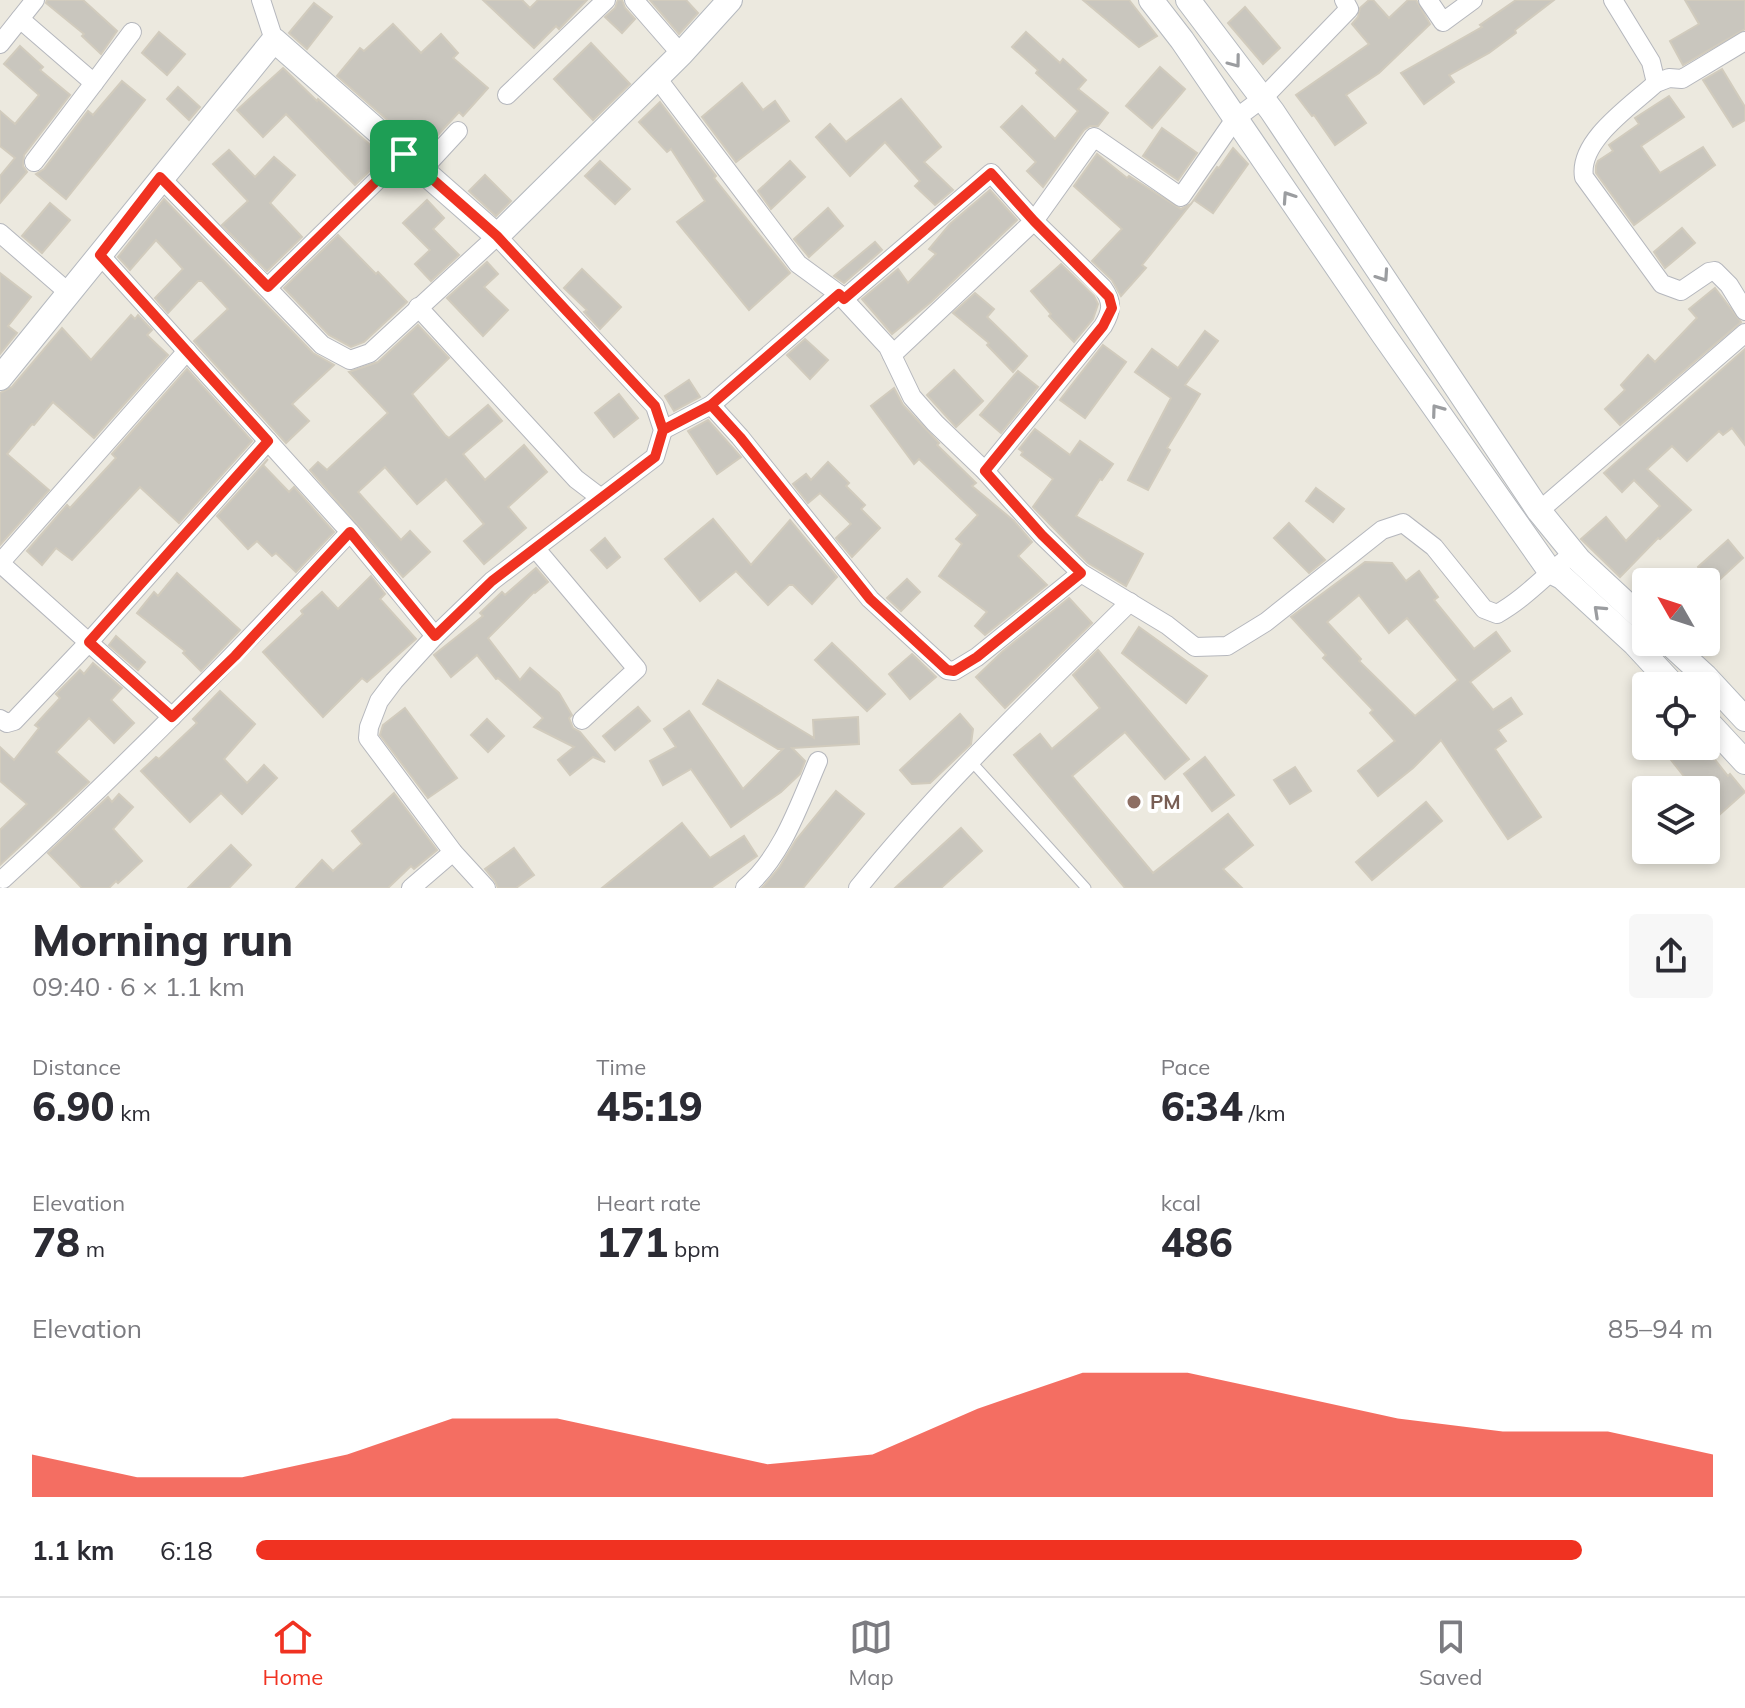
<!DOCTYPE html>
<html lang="en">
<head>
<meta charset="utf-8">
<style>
	body { margin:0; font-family:Mulish,sans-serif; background:#f7f7f7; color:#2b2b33; height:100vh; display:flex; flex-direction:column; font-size:30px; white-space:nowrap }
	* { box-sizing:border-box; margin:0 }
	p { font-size:26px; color:#7c7c81 }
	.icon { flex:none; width:44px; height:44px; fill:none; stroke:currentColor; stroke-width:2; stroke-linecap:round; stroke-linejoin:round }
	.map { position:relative; height:888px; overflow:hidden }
	.sheet { display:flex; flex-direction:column; background:#fff; flex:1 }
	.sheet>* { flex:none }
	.needle { width:52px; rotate:309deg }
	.controls { position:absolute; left:1632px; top:568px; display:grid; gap:16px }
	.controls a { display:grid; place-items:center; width:88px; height:88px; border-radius:8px; background:#fff; box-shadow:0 4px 12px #0003; font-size:40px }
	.pin { position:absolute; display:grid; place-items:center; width:68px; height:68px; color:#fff; margin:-34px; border-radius:16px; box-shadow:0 4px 12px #0006 }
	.round { display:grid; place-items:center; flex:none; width:84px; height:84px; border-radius:8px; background:#f7f7f7 }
	.summary { display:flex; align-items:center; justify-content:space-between; height:136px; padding:0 32px }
	h1 { font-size:44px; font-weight:800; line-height:60px }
	.figures { display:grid; grid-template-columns:repeat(3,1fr); gap:12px; height:136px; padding:8px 32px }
	.figures div { display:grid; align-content:center }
	.figures b { font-size:40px; font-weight:800 }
	.figures small { font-size:22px; font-weight:400 }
	.figures p { font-size:22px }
	.chart { height:224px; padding:16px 32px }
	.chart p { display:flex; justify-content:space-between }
	.chart svg { width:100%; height:144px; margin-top:8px; fill:#f03221; opacity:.7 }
	ul { padding:0 32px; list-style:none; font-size:26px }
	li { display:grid; grid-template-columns:128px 96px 1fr; align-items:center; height:60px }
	li i { height:20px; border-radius:10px; background:#f03221 }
	.tab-bar { display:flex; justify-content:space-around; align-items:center; height:112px; border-top:2px solid #e1e1e2; background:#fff; font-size:22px; color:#7c7c81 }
	.tab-bar a { display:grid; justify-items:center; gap:4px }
	.tab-bar .current { color:#f03221 }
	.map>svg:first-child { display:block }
</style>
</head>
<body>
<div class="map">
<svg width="1745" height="888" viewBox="0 0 1745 888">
	<rect width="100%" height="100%" fill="#ece9df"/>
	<g fill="#c9c6be" stroke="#d1cbbd" stroke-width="2" fill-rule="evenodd">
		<polygon points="47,0 83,0 117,31 101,54 82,36 84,34 46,3"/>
		<polygon points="483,0 522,0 530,8 538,0 587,0 559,29 556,26 534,48"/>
		<polygon points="618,0 622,0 625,8 635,19 622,33 605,17 615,8"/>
		<polygon points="650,0 686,0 698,13 679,34"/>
		<polygon points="1083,0 1129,0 1157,36 1139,47"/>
		<polygon points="1369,0 1373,0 1389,18 1408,0 1416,0 1430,24 1379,73 1346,95 1366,123 1335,145 1314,115 1312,116 1296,95 1369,44 1352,24 1358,17 1360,8"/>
		<polygon points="1516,0 1554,0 1515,30 1516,33 1489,53 1449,75 1454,82 1424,104 1401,73 1482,27 1480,25"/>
		<polygon points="1685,0 1745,0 1745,29 1683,65 1670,41 1699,24"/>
		<polygon points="314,3 332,17 307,49 289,33"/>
		<polygon points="1245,7 1280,48 1263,64 1228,23"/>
		<polygon points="393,24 421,53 441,34 458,53 453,58 488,88 463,116 459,112 423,151 337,76 360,48 364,51"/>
		<polygon points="159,32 185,54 167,75 142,53"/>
		<polygon points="1026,32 1060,63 1063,59 1086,80 1078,89 1108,113 1098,126 1090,126 1084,130 1043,187 1027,171 1036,162 1001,127 1022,106 1055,139 1078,111 1036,73 1038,70 1012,47"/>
		<polygon points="591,43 630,84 593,120 554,79"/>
		<polygon points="20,46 43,67 40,70 70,95 24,155 23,166 27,172 0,203 0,176 15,158 0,146 0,111 15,124 39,95 4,64"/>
		<polygon points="1160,67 1185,89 1152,128 1126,106"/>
		<polygon points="283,68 317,101 318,99 384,157 355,185 286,114 263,137 237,110"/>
		<polygon points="1722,69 1745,107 1745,120 1733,127 1703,80"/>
		<polygon points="122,81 145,100 66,199 36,174 44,169 88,111 93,115"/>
		<polygon points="742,83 763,110 775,101 789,121 736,162 702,117"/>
		<polygon points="178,87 200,107 189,120 167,99"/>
		<polygon points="1669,96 1684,117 1641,146 1660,173 1703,147 1715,165 1634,225 1596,173 1596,166 1598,161 1613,151 1609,145 1639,124 1635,118"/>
		<polygon points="901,99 941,147 924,162 953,190 935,205 915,186 920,181 885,142 850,176 816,137 830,124 846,142"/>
		<polygon points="660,102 716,176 714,178 790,273 749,310 677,222 705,201 671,149 667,152 639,122"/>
		<polygon points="1162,128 1197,153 1178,180 1143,156"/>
		<polygon points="1233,148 1248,164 1213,213 1194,200 1142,265 1146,268 1121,296 1112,280 1092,261 1122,229 1074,186 1097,154 1127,178 1129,176 1181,209 1191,204 1217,167 1219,168"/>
		<polygon points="229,150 255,177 274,157 295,175 270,203 302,237 267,271 222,225 248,201 213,164"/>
		<polygon points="600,161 630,189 615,204 585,176"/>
		<polygon points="790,161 805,177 771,209 758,191"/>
		<polygon points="485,175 511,201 496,216 469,191"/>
		<polygon points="990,190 1017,220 931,302 892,334 862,299 898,269 908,283 936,254 929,249 950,224"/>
		<polygon points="164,199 313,353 334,365 292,404 309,421 286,443 194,341 228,309 202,281 198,281 168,313 155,298 183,269 156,240 130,270 118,257"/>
		<polygon points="427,200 444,218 433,229 459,255 431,281 415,264 430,250 403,223"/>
		<polygon points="50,203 70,220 42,253 22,236"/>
		<polygon points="828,208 843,226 809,257 794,239"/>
		<polygon points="1682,228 1695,243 1665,268 1654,252"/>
		<polygon points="338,235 376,274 378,272 407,302 364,342 351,347 329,335 284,288"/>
		<polygon points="875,242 882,250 844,283 834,276"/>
		<polygon points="487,262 498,274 484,287 508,310 483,336 447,298"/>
		<polygon points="1061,264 1094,296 1098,304 1093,319 1074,342 1049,316 1051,314 1031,291"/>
		<polygon points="582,269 621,307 600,329 584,312 587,310 564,288"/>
		<polygon points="0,273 31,297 8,326 17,333 0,354"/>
		<polygon points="1715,288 1741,322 1620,425 1605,409 1625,390 1621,385 1648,355 1655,362 1697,318 1689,309"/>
		<polygon points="975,293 994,309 987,317 1027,356 1013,372 987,345 989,343 953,313"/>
		<polygon points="131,315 135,319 138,315 152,330 147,335 168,355 94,438 53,402 34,425 32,424 7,454 49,490 0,545 0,393 12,387 62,328 91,360"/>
		<polygon points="418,325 449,358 412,394 445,435 449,438 488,405 502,421 463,454 485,480 524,445 547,472 508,507 526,528 484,564 464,541 484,524 446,479 417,504 385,467 358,492 401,540 410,531 430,552 403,577 310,470 318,462 327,470 388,413 349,372 378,362"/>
		<polygon points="1205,331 1218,341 1185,385 1200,394 1167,448 1170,450 1148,490 1128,480 1171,398 1135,372 1152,349 1178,368"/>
		<polygon points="805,339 828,360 810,379 787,355"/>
		<polygon points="1103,345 1126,362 1085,418 1060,400"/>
		<polygon points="1745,349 1745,445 1732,428 1723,435 1719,431 1687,461 1672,446 1647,469 1691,510 1660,539 1658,538 1620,577 1581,539 1606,517 1626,541 1660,506 1634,480 1622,492 1604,473"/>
		<polygon points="187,369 252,441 179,523 140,487 72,560 56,548 42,565 27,551 67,505 70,508 116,458 112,454"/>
		<polygon points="954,370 983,401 956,427 927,395"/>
		<polygon points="1018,371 1038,387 1001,433 980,415"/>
		<polygon points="689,380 700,397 674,411 665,396"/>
		<polygon points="894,388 903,405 939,443 937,445 976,483 972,486 1014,521 1032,542 1018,556 1047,585 985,635 975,626 987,612 939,576 962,544 956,539 978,515 919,459 914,464 871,406"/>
		<polygon points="619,394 638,418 614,437 595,413"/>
		<polygon points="708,420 741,457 717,474 688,431"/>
		<polygon points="1035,429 1070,455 1080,441 1113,464 1102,480 1100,479 1076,516 1143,554 1126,586 1088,563 1033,507 1053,479 1021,455 1023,452 1019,449"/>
		<polygon points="268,459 263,465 289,492 294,487 334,532 296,572 276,553 272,556 257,541 248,549 217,516"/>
		<polygon points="828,462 849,483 846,486 865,505 861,509 880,528 852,557 836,538 851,524 820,493 808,503 793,484 806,474 811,480"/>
		<polygon points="1316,488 1344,509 1333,522 1306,501"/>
		<polygon points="713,519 751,565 790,520 837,577 812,604 793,585 789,585 768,605 736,571 700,601 665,559"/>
		<polygon points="1289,523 1325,560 1309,573 1274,538"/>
		<polygon points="605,538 620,557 607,568 591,550"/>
		<polygon points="1728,540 1743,558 1717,582 1687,582 1700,570 1698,567"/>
		<path d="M1365,562L1392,563L1406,581L1419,571L1438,597L1434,600L1474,649L1496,632L1510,651L1470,682L1493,710L1511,698L1522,714L1498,730L1506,741L1495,749L1541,817L1508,839L1441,740L1413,768L1378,796L1358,771L1395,741L1370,713L1373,710L1323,658L1326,655L1291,617ZM1359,595L1389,633L1407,618L1458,680L1415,716L1359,661L1361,659L1327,622Z"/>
		<polygon points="536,568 548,582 535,593 534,592 488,638 520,680 530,668 559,693 572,715 569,718 573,728 580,732 605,762 593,757 570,775 558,760 574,747 534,727 543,718 498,678 496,679 477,655 451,677 434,655 483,616 480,613 502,592 505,595"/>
		<polygon points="177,573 240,630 201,671 183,653 185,651 137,613 154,592 158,596"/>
		<polygon points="371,576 385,594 380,599 416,639 367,682 362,678 323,717 263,652 303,614 301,611 322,592 338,609"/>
		<polygon points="907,579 920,592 901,611 887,598"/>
		<polygon points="1069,598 1092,623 1005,708 976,677 1002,652"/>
		<polygon points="1139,627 1207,676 1186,703 1122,653"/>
		<polygon points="116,636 145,662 138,670 109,645"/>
		<polygon points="832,643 885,694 867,711 815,660"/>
		<polygon points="1098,650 1189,759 1165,779 1125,732 1072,776 1153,873 1228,814 1253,845 1223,869 1242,888 1125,888 1014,755 1040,734 1052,749 1100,708 1073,675"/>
		<polygon points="912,654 936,677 910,699 889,674"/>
		<polygon points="93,663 122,688 111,700 134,723 114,743 89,718 56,752 89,782 0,865 0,830 27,804 0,781 0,747 14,760 39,728 35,725 60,698 56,694 80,670 84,674"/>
		<polygon points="718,680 814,738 813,720 858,717 859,744 792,748 805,761 800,774 781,792 731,827 691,769 663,785 650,761 676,747 664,729 689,711 743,789 783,749 778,749 703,704"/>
		<polygon points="220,691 255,724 224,759 247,783 264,765 277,778 242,814 221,793 190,822 141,771 156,757 159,759 197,723 193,719"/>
		<polygon points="638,707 650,721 615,750 603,736"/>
		<polygon points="405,708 457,778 428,798 380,735 383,725"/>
		<polygon points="960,714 973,729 971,744 930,783 912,784 900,770"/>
		<polygon points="487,719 504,736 488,752 471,735"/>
		<polygon points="1660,746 1704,746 1728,776 1730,774 1745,792 1719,815 1706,801 1706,790 1694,789"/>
		<polygon points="1205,757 1234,795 1212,811 1184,774"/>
		<polygon points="1295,767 1311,791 1290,804 1274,780"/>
		<polygon points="836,791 864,814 803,888 762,888 779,868 796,840"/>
		<polygon points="394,793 437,850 414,869 411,866 388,888 296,888 322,860 333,871 362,844 352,831"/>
		<polygon points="119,794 133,807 113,829 142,861 118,883 116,881 109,888 82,888 48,853 108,797 112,802"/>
		<polygon points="1426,802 1442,821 1372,880 1356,862"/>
		<polygon points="682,823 710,858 744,836 757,856 711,888 602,888"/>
		<polygon points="961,828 982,851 941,888 895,888"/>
		<polygon points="231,845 251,865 229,888 188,888"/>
		<polygon points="514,848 534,875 516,888 498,888 495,881 485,869"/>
	</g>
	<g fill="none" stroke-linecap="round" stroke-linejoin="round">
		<g stroke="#b5b7bd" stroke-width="11">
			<polyline id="lane" points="970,760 1086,888"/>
		</g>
		<g stroke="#b5b7bd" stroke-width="20">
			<g id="street">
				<polyline points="261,0 274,40"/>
				<polyline points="634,0 681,54"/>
				<polyline points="1428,0 1443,22 1473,0"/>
				<polyline points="1613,0 1651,62 1656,83"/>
				<polyline points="20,19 94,83 132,32"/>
				<path d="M1745,41L1682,79L1669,78L1656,83C1631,106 1578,141 1584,177L1662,284L1681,291L1709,272L1715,271L1729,285L1745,311"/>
				<polyline points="0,44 35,0"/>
				<path d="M657,78L798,264L839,294L888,347L912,397L935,423L985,471L1042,535L1081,573L1167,625L1195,647L1227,646L1266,622L1382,530L1403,523L1434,547L1484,609L1497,614C1526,598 1547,573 1574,553"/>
				<polyline points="507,95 606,0"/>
				<polyline points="34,162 94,83"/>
				<polyline points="422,170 458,131"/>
				<polyline points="160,177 322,345 350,360 370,353 497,236 655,406 663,430 655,457 492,581 435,636 394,681 379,701 369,727 368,738 453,852 486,888"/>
				<polyline points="0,233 69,293"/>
				<polyline points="268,287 404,154"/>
				<path d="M844,299L991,173L1034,221L1103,288C1113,302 1112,311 1103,326L985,471"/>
				<polyline points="418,307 576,479 601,498"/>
				<polyline points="892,355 1034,221 1094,137 1181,197 1235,119 1263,98 1349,9 1344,0"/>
				<polyline points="711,405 740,437 870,599 947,670 954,671 977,657 1081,573"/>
				<polyline points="663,430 711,405 839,294"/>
				<polyline points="1539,511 1745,333"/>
				<polyline points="350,532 435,636"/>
				<polyline points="536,549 637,669 582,720"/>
				<polyline points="0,563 187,351"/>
				<polyline points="0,563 172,717"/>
				<polyline points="0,719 7,723 14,721 89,642 268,441"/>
				<path d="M3,879C124,769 238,652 350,532L100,255"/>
				<polyline points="411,888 453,852"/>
				<path d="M745,888C782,857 799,805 818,761"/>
				<path d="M858,888C941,785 1036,695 1130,602"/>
			</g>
		</g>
		<g stroke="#b5b9bf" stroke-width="26">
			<g id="secondary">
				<polyline points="1151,0 1182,40 1383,334 1550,571 1562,577 1635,644 1674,686"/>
				<polyline points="1188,0 1272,111 1539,511 1579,560 1646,622"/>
				<polyline points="0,378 274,40 497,236 681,54 730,0"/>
				<polyline points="1668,642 1705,676 1745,719"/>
				<polyline points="1706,720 1745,762"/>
			</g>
		</g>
		<use href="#lane" stroke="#fff" stroke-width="9"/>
		<use href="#street" stroke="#fff" stroke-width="18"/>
		<use href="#secondary" stroke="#fff" stroke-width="24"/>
	</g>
	<defs><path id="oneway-chevron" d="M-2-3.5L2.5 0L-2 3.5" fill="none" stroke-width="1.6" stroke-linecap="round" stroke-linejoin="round" transform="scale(2)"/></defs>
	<g stroke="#9b9da0">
		<use href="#oneway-chevron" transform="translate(1235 62) rotate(53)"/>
		<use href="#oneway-chevron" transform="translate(1288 197) rotate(-124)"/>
		<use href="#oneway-chevron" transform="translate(1383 276) rotate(56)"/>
		<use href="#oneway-chevron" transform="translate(1437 410) rotate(-126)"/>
		<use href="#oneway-chevron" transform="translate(1599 611) rotate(-137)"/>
	</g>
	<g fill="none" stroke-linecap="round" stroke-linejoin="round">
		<g stroke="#fff" stroke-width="16">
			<polyline id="route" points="404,154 268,287 160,177 100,255 268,441 89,642 172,717 235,656 350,532 435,636 492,581 655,457 663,430 711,405 839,294 844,299 991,173 1034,221 1109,297 1112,308 1103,326 985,471 1042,535 1081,573 977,657 954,671 947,670 870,599 740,437 711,405 663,430 655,406 497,236 404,154"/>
		</g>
		<use href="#route" stroke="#f03221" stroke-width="10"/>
	</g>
	<circle fill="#8d6e63" stroke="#fff" stroke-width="3" cx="1134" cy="802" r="8"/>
	<g text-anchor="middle" stroke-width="8" stroke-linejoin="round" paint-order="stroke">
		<g font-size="20" font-weight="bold" fill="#785e54" stroke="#fff" text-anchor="start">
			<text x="1150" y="809">PM</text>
		</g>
	</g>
</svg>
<div class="controls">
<a><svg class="needle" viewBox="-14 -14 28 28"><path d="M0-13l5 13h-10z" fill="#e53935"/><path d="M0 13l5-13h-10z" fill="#7c7c81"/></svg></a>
<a><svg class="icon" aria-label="locate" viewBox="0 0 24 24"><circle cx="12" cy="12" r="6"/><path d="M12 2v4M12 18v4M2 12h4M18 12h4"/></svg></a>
<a><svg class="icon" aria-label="layers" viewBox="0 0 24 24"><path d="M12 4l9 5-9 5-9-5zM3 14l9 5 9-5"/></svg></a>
</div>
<div class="pin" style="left:404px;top:154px;background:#1e9e55"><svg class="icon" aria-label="arrive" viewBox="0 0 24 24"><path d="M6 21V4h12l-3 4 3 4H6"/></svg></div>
</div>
<section class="sheet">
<div class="summary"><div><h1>Morning run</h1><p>09:40 · 6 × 1.1 km</p></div><a class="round"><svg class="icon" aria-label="share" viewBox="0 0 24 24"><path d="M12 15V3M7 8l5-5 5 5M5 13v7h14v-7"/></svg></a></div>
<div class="figures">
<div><p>Distance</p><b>6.90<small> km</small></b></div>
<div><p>Time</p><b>45:19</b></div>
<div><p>Pace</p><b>6:34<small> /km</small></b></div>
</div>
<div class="figures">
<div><p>Elevation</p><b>78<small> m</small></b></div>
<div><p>Heart rate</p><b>171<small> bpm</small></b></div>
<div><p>kcal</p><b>486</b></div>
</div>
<div class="chart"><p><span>Elevation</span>85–94 m</p>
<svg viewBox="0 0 160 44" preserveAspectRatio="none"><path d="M0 44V31L10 38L20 38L30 31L40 20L50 20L60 27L70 34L80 31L90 17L100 6L110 6L120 13L130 20L140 24L150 24L160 31V44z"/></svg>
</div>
<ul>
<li><b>1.1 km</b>6:18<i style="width:91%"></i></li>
</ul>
</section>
<nav class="tab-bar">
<a class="current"><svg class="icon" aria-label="home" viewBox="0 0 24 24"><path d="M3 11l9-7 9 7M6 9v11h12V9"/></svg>Home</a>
<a><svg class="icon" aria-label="map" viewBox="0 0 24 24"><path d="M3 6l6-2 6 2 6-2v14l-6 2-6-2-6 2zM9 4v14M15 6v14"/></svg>Map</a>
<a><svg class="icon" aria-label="saved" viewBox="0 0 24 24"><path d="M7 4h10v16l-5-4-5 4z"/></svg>Saved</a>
</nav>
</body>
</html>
